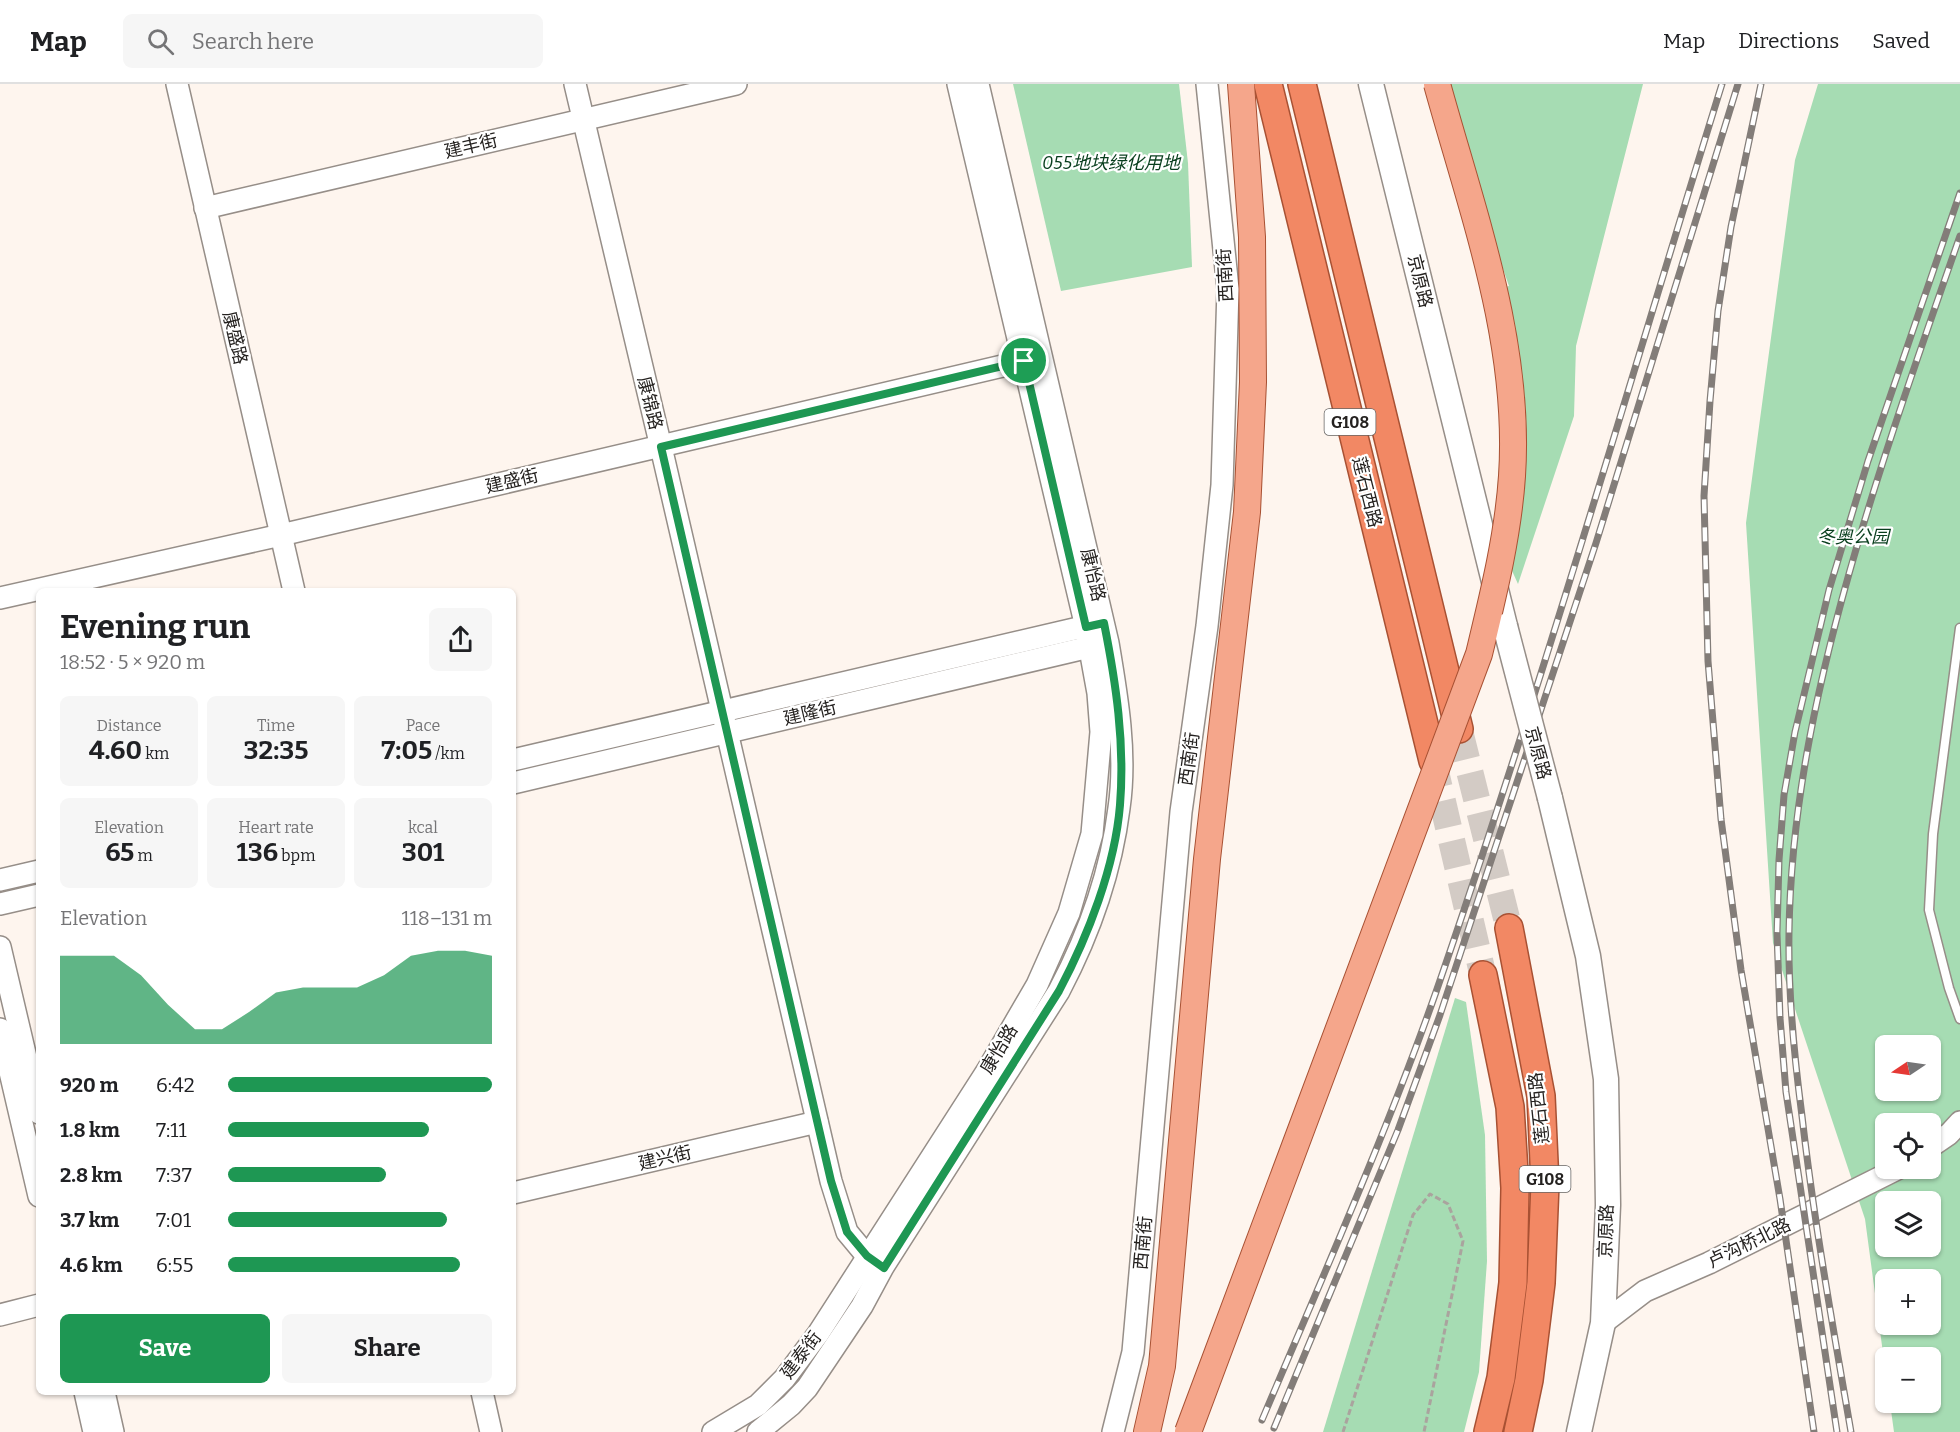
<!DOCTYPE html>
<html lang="en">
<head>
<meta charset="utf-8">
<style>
	body { margin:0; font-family:Bitter,"Noto Sans SC",serif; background:#f6f6f6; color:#202124; height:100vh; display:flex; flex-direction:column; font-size:22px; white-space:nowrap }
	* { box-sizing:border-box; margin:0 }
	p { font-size:20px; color:#757577 }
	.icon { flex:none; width:33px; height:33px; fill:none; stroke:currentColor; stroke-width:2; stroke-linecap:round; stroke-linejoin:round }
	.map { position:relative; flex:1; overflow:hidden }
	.drawer { position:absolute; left:36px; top:504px; width:480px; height:807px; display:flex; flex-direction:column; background:#fff; border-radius:9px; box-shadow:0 2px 4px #0004 }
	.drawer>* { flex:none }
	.needle { width:39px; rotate:257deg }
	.buttons { position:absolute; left:1875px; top:951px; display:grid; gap:12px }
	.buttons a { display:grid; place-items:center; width:66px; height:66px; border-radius:9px; background:#fff; box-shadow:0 2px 4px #0004; font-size:30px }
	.pin { position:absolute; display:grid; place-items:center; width:51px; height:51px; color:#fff; margin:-26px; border:3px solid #fff; border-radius:50%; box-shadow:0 2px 6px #0007 }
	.round { display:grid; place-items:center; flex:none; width:63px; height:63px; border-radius:9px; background:#f6f6f6 }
	.overview { display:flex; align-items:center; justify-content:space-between; height:102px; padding:0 24px }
	h1 { font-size:33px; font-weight:700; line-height:45px }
	.metrics { display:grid; grid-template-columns:repeat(3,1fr); gap:9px; height:102px; padding:6px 24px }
	.metrics div { display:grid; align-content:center; border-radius:9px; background:#f6f6f6; text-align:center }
	.metrics b { font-size:26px; font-weight:700 }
	.metrics small { font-size:16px; font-weight:400 }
	.metrics p { font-size:16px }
	.chart { height:168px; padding:12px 24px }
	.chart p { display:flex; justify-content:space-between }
	.chart svg { width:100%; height:108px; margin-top:6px; fill:#1e9753; opacity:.7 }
	.action { display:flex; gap:12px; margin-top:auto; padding:12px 24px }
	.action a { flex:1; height:69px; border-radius:9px; background:#1e9753; color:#fff; font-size:24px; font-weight:700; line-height:69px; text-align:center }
	.action a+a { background:#f6f6f6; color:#202124 }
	ul { padding:0 24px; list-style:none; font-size:20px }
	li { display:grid; grid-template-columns:96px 72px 1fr; align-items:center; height:45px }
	li i { height:15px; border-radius:8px; background:#1e9753 }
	header { display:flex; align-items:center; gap:36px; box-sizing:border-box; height:84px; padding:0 30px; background:#fff; border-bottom:2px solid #e0e0e0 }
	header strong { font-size:28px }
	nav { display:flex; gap:33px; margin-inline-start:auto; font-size:21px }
	.search { width:420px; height:54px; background:#f6f6f6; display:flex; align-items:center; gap:15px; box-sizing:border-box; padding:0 21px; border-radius:9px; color:#757577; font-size:22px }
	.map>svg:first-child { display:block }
</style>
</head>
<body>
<header>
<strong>Map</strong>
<div class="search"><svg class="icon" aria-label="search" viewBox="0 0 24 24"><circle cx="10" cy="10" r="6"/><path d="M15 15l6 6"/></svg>Search here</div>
<nav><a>Map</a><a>Directions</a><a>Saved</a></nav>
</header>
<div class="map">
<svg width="1960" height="1348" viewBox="0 0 1960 1348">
	<rect width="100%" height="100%" fill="#fef5ee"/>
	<g fill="#a6dcb3" fill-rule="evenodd">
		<polygon points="1013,0 1179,0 1188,79 1192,183 1061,207"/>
		<polygon points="1438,0 1643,0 1576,262 1574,332 1518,500 1494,447 1503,332 1482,209 1509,202"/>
		<path d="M1818,0H1960V1348H1894L1890,1319L1930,1318V1274H1886L1885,1284L1865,1135L1773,859L1746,439L1795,76ZM1886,962H1930V1006H1886ZM1886,1040H1930V1084H1886ZM1886,1118H1930V1162H1886ZM1886,1196H1930V1240H1886Z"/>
		<polygon points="1455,914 1466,918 1485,1051 1487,1177 1479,1288 1464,1348 1323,1348"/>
	</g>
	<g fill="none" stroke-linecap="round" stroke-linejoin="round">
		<g stroke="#d3cbc5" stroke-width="27" stroke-dasharray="27 14" stroke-linecap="butt">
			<polyline points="1460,649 1509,844"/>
			<polyline points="1433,677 1483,891"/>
		</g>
		<g stroke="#968e88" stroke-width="11">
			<polyline id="service" points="1960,544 1933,750 1929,826 1949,904 1960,935"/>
		</g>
		<g stroke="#968e88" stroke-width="24">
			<g id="tertiary">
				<polyline points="177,0 294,507"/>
				<polyline points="575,0 661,363 831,1097 847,1148 867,1172 878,1180"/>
				<polyline points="205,124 736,0"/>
				<polyline points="0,514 281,451 1024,277"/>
				<polyline points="513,676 1100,539"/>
				<polyline points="513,699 1102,560"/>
				<polyline points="0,796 39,787"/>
				<polyline points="0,820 39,811"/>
				<polyline points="0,863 39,1029"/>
				<polyline points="0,945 39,1112"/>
				<polyline points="1930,1063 1949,1050 1960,1038"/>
				<polyline points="513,1109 817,1038"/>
				<polyline points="0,1231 39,1221"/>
				<polyline points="1603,1239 1645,1207 1709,1179 1899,1084"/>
				<polyline points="85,1308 94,1348"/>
				<polyline points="104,1308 113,1348"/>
				<polyline points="482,1308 491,1348"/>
				<polyline points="713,1348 758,1321 785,1294 818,1250 987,987 1037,901 1069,829 1092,750 1101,648 1098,609 1086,543 958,0"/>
				<path d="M758,1348L791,1321L807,1304L862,1222L883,1183L1059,907C1089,850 1111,788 1119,724C1127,670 1117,612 1108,559L978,0"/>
				<polyline points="1113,1348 1133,1268 1181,728 1207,542 1222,401 1228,205 1207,0"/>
			</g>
		</g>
		<g stroke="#968e88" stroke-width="27">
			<g id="secondary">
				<polyline points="1371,0 1505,542"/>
				<polyline points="1550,714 1588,872 1606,995 1608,1121 1603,1239 1579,1348"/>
			</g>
		</g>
		<g stroke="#a85133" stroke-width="28">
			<polyline id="primary" points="1147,1348 1162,1282 1207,775 1247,428 1253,298 1252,153 1241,0"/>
		</g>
		<g stroke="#a85133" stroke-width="30">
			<g id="trunk">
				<polyline points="1268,0 1433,677"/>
				<polyline points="1302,0 1459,645"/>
				<polyline points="1509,844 1541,1012 1545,1100 1541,1199 1529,1296 1518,1348"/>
				<polyline points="1483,891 1510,1023 1515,1104 1513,1199 1501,1294 1488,1348"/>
			</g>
		</g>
		<polyline stroke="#aaa39e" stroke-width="3" stroke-dasharray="6 3" stroke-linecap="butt" points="1343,1348 1413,1131 1430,1110 1448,1120 1463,1157 1424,1348"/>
		<use href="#service" stroke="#fff" stroke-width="8"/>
		<use href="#tertiary" stroke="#fff" stroke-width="21"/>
		<use href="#secondary" stroke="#fff" stroke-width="24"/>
		<use href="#primary" stroke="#f5a68b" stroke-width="26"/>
		<use href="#trunk" stroke="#f28864" stroke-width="27"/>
		<g stroke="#837d79" stroke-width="7">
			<g id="rail">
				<polyline points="1761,0 1731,143 1718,227 1710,317 1704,412 1708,577 1721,735 1741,886 1780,1115 1814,1348"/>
				<path d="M1262,1336C1322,1194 1385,1053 1436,908C1540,608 1628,303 1722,0"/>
				<polyline points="1274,1344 1398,1046 1440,931 1596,459 1738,0"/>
				<polyline points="1837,1348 1786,1008 1780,934 1777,849 1779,776 1784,711 1795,648 1829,506 1868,377 1960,109"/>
				<path d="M1851,1348C1833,1243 1814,1138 1802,1032C1794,971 1788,909 1789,848C1791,716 1820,588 1857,462C1888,357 1924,255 1960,152"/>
			</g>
		</g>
		<use href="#rail" stroke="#fff" stroke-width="4.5" stroke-dasharray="14" stroke-linecap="butt"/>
		<g stroke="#968e88" stroke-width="27" stroke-linecap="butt">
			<polyline id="secondary-bridge" points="1505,542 1550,714"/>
		</g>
		<g stroke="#a85133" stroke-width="28" stroke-linecap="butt">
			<path id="primary-bridge" d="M1188,1348L1479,570C1493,512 1508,452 1512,392C1521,258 1472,127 1437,0"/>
		</g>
		<use href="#secondary-bridge" stroke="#fff" stroke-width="24"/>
		<use href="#primary-bridge" stroke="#f5a68b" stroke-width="26"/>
	</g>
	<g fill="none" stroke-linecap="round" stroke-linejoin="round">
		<g stroke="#fff" stroke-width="12">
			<path id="route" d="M1024,277L1086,543L1104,539C1116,599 1125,659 1120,721C1115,783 1088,852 1059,907L884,1184L867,1172L847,1148L831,1097L661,363Z"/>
		</g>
		<use href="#route" stroke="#1e9753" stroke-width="8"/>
	</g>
	<g text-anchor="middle" stroke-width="4.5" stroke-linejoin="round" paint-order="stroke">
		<g fill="#fff" stroke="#666463" stroke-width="1.5">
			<rect x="1324.5" y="325" width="51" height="26" rx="4.5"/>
			<rect x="1519.5" y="1082" width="51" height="26" rx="4.5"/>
		</g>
		<g font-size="16" font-weight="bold" fill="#252220">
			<text x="1350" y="344">G108</text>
			<text x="1545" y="1101">G108</text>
		</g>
		<g font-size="18" fill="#252220" stroke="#fff">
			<text transform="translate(471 62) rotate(-13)" y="6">建丰街</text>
			<text transform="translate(1225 191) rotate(-93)" y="6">西南街</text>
			<text transform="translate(1420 197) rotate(76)" y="6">京原路</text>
			<text transform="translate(235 254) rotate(77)" y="6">康盛路</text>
			<text transform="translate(650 319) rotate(76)" y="6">康锦路</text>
			<text transform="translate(512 397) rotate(-13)" y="6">建盛街</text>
			<text transform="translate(1367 408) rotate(76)" y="6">莲石西路</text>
			<text transform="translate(1093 491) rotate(77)" y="6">康怡路</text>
			<text transform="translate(810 629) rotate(-13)" y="6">建隆街</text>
			<text transform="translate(1538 669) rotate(75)" y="6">京原路</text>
			<text transform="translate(1189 675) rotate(-82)" y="6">西南街</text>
			<text transform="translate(999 965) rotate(-59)" y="6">康怡路</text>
			<text transform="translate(1539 1024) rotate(-96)" y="6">莲石西路</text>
			<text transform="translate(665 1074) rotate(-13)" y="6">建兴街</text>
			<text transform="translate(1606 1147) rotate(-88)" y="6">京原路</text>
			<text transform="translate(1143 1159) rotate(-85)" y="6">西南街</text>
			<text transform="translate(1749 1159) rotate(-26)" y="6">卢沟桥北路</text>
			<text transform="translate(801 1271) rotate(-53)" y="6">建泰街</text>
		</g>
		<g font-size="18" font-style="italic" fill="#083e1d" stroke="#fff">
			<text x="1111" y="85">055地块绿化用地</text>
			<text x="1853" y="459">冬奥公园</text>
		</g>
	</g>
</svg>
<div class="buttons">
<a><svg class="needle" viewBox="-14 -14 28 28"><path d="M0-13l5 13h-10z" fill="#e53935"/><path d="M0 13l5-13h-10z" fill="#757577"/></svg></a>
<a><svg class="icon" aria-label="locate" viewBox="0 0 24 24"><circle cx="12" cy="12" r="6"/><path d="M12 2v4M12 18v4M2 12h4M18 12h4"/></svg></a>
<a><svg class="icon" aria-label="layers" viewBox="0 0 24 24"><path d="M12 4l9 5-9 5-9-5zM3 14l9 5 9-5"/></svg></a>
<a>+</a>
<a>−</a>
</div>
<div class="pin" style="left:1024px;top:277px;background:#1e9e55"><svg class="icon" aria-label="arrive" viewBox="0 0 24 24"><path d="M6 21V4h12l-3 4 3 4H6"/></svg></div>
<section class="drawer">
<div class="overview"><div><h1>Evening run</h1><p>18:52 · 5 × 920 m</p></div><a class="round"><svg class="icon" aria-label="share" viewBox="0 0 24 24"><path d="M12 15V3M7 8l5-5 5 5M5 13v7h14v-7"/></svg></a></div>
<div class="metrics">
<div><p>Distance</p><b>4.60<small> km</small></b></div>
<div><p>Time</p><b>32:35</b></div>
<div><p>Pace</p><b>7:05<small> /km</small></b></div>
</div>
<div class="metrics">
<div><p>Elevation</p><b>65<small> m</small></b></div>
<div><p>Heart rate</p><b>136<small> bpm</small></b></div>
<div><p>kcal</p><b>301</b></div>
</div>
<div class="chart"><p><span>Elevation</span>118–131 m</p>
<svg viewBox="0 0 160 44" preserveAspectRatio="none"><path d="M0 44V8L10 8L20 8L30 16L40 28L50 38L60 38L70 31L80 23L90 21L100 21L110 21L120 16L130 8L140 6L150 6L160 8V44z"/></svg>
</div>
<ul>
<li><b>920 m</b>6:42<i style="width:100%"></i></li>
<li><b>1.8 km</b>7:11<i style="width:76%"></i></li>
<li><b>2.8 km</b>7:37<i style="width:60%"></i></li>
<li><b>3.7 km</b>7:01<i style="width:83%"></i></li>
<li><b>4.6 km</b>6:55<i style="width:88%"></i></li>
</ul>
<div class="action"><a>Save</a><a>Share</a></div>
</section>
</div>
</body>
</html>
